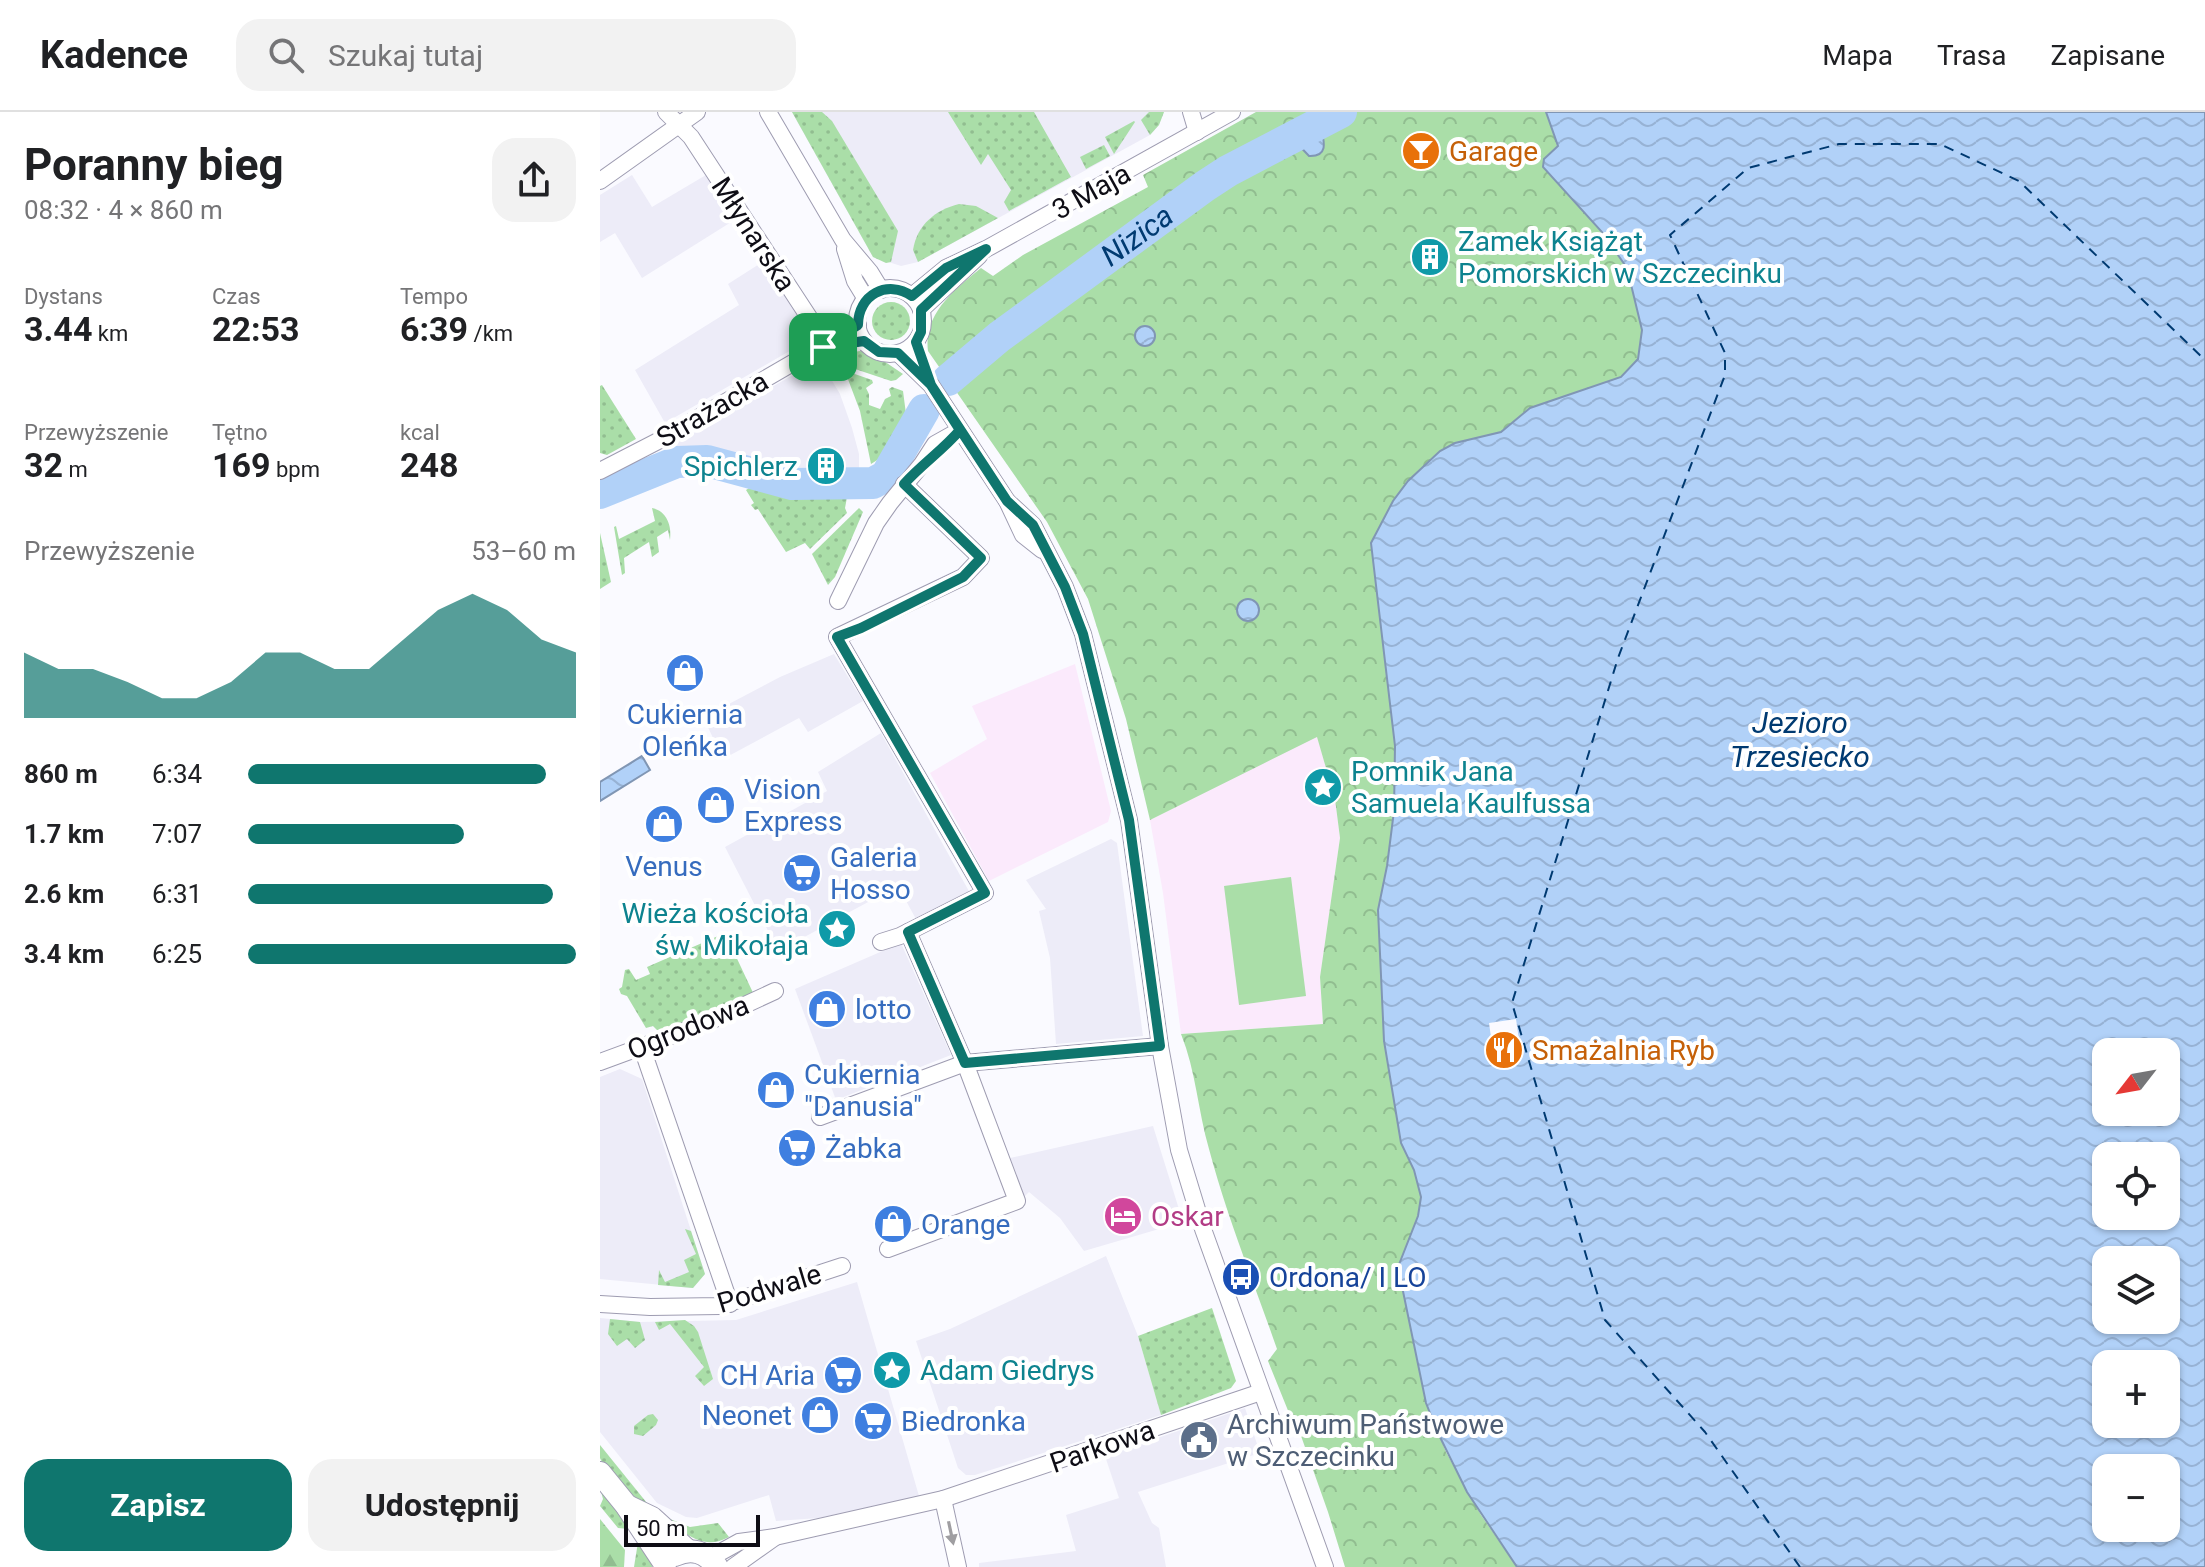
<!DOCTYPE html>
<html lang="pl">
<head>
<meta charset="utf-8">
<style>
	body { margin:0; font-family:Roboto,sans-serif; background:#f2f2f2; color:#202124; height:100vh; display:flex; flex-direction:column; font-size:30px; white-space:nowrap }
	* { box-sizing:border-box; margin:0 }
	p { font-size:26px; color:#757577 }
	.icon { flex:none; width:44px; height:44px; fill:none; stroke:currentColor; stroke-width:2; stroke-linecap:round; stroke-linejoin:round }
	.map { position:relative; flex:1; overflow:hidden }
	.drawer { display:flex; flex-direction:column; background:#fff; width:600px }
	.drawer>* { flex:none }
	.needle { width:52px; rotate:239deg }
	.buttons { position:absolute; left:1492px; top:926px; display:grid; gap:16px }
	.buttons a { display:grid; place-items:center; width:88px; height:88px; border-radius:16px; background:#fff; box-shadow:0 2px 6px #0004; font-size:40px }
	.scale { position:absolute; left:24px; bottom:20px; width:136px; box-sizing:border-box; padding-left:8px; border:4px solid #0e0d15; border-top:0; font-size:22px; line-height:28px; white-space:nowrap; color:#0e0d15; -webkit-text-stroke:6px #fff; paint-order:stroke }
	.pin { position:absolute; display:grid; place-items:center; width:68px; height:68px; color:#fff; margin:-34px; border-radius:16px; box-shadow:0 4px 12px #0006 }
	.round { display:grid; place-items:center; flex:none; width:84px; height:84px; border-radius:24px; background:#f2f2f2 }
	.overview { display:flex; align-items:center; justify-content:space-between; height:136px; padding:0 24px }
	h1 { font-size:44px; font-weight:700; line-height:60px }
	.stats { display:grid; grid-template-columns:repeat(3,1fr); gap:12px; height:136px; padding:8px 24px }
	.stats div { display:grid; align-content:center }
	.stats b { font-size:34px; font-weight:700 }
	.stats small { font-size:22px; font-weight:400 }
	.stats p { font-size:22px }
	.chart { height:224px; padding:16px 24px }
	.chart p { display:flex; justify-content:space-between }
	.chart svg { width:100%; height:144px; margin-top:8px; fill:#0f766e; opacity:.7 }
	.action { display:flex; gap:16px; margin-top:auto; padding:16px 24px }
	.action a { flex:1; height:92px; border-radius:24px; background:#0f766e; color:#fff; font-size:32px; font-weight:700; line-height:92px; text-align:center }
	.action a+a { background:#f2f2f2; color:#202124 }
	ul { padding:0 24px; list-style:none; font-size:26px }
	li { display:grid; grid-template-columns:128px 96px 1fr; align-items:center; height:60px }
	li i { height:20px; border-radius:10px; background:#0f766e }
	header { display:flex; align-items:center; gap:48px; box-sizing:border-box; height:112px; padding:0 40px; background:#fff; border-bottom:2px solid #e0e0e0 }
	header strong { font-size:38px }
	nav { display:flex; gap:44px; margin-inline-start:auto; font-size:28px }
	.search { width:560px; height:72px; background:#f2f2f2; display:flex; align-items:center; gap:20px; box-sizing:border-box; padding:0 28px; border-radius:24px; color:#757577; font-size:30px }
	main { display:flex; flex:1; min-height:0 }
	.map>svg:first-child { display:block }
</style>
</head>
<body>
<header>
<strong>Kadence</strong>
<div class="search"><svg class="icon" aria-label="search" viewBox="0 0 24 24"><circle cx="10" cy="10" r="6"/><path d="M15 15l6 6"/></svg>Szukaj tutaj</div>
<nav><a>Mapa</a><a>Trasa</a><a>Zapisane</a></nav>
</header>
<main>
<section class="drawer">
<div class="overview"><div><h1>Poranny bieg</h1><p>08:32 · 4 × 860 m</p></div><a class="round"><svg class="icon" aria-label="share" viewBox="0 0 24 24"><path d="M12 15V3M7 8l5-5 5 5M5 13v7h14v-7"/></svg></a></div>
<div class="stats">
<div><p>Dystans</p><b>3.44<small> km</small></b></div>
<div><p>Czas</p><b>22:53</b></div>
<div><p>Tempo</p><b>6:39<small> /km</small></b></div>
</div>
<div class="stats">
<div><p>Przewyższenie</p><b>32<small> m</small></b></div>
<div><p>Tętno</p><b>169<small> bpm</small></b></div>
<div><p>kcal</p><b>248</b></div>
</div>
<div class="chart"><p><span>Przewyższenie</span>53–60 m</p>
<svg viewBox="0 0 160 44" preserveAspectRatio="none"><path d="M0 44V24L10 29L20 29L30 33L40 38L50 38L60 33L70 24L80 24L90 29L100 29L110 20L120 11L130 6L140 11L150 20L160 24V44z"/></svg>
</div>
<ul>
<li><b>860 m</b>6:34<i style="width:91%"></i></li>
<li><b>1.7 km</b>7:07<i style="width:66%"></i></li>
<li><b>2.6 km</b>6:31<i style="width:93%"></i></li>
<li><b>3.4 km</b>6:25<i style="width:100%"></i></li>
</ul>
<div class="action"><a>Zapisz</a><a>Udostępnij</a></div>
</section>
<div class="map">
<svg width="1605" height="1455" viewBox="0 0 1605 1455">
	<defs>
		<pattern id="grass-dots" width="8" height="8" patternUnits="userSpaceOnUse" patternTransform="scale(2)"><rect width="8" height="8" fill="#aadea8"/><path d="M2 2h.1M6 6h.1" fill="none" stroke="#91bd90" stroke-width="1.8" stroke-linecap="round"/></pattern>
		<pattern id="forest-firs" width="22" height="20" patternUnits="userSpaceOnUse" patternTransform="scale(2)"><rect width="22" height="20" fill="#aadea8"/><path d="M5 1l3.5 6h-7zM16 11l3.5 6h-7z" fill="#91bd90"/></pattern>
		<pattern id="park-crowns" width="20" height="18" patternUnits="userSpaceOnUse" patternTransform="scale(2)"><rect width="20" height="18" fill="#aadea8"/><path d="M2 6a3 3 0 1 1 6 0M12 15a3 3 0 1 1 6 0" fill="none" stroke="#91bd90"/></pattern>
		<pattern id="water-waves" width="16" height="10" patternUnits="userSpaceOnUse" patternTransform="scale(2)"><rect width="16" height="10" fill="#b1d1f8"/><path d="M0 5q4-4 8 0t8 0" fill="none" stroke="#97b2d4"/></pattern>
	</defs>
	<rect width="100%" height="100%" fill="#fafaff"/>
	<g fill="#edecf8">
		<polygon points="192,0 564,0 559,13 550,23 318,150 301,154 273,145"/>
		<polygon points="32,63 52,95 106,63 136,107 42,166 15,121 0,130 0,83"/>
		<polygon points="164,149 213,222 212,226 65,311 35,258 139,193 128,172"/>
		<polygon points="225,257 240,282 252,316 259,342 259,366 194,365 115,340 78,344 74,332 191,264 203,258"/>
		<polygon points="234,542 263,589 208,620 199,606 123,647 105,609 106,604 180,565"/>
		<polygon points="281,621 370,781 317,809 298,774 244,803 251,819 231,831 221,816 199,828 204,839 184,850 125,735 227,679 218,660"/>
		<polygon points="511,727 517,731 543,924 456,932 450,846 439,799 446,797 426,768"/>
		<polygon points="301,831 351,943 236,988 195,877"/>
		<polygon points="20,957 42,967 105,1162 93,1176 0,1167 0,965"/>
		<polygon points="553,1014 583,1110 484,1139 460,1106 429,1080 424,1085 410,1046"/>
		<polygon points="506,1144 538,1224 561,1303 375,1363 366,1363 358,1356 316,1229 350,1217"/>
		<polygon points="257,1170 319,1384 219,1406 176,1409 169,1383 97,1406 86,1405 57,1391 0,1320 0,1206 40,1210 136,1208"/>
		<polygon points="645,1296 660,1341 538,1380 552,1411 559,1416 566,1455 379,1455 379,1451 476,1439 466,1403 519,1386 505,1344"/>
	</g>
	<g fill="#fbeafc">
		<polygon points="475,552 511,699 508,710 389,769 330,661 387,627 372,594"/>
		<polygon points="717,624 735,687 740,726 720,865 723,912 581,922 563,781 550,708"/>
	</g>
	<g fill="url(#grass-dots)">
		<polygon points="192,0 222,0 232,9 298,119 291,150 286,151 273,145"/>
		<polygon points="348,0 434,0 471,65 409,99 404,90 411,78 388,42 381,53"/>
		<polygon points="549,0 564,0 559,13 550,23 541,8"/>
		<polygon points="534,9 535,10 514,42 505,25"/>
		<polygon points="504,33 510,44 486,57 480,45"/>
		<path d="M359,92L376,94L398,106L318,150L313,138C317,113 335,98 359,92Z"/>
		<circle cx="291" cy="209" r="19"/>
		<polygon points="260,239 272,241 303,262 296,268 291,269 255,257 247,241"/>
		<polygon points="249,260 272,268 273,271 266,276 269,282 269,293 280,297 285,287 291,284 289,277 292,275 303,279 306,302 282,345 271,352 260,299 246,262"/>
		<polygon points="2,273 36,327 7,343 0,341 0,274"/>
		<polygon points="160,369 190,378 248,380 245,396 247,401 210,437 205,431 186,440 158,397 155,398 151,393 154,391 146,378"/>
		<path d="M52,396C67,399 72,414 70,428L68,418L57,425L59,440L52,445L49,430L24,446L25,461L22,463L14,415L16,414L19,427L55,409Z"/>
		<polygon points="259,396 263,400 235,465 228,473 212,442"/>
		<polygon points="0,421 11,470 0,477"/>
		<polygon points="125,821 155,885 60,921 53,914 46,916 27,884 21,882 19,877 22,875 25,858 29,857 36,868 50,862 47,855"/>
		<polygon points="85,1117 91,1119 105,1162 93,1176 58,1173 59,1158 65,1170 89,1160 84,1148 96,1142"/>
		<polygon points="612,1196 636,1269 631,1276 561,1303 538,1224"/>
		<polygon points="10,1207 40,1210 45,1228 35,1236 27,1227 17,1234 8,1222"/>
		<polygon points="85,1208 94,1214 98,1220 113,1267 104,1274 95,1264 104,1255 70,1212 59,1218 55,1210"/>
		<polygon points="53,1302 58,1308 56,1313 43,1324 34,1322 34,1314 48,1303"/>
		<path d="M0,1333L51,1396C38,1390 5,1360 0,1346C0,1342 0,1337 0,1333Z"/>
		<polygon points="0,1376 32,1415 29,1417 18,1416 0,1394 3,1387"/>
		<path d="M65,1405L90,1415L118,1411L129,1425C103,1439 85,1422 65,1405Z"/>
		<polygon points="39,1424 51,1443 52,1455 34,1455"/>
	</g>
	<polygon fill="url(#forest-firs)" points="0,1407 25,1438 24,1455 0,1455"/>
	<path fill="url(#park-crowns)" d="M656,0H946L958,34L944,47L943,55L1002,120L1028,156L1042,218L1038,247L1021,265L930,296L901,320L855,331L793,389L771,431L795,634L794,699L787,754L778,798L801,1031L814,1058L821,1085L818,1104L798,1155L826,1290L846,1340L881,1403L917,1455H745L728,1400L695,1307L689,1301L668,1249L677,1237C654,1171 627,1105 609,1037C598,999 596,959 581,922L723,912L720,865L740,726L735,687L717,625L550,708L526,607L488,487L447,410L328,239C323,202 355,177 381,156L393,164L423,143L548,75L543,63Z"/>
	<polygon fill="#aadea8" points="691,765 706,884 639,893 624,774"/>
	<g fill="url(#water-waves)" stroke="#8096b4" stroke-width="2" fill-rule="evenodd">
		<path d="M946,0H1605V1455H917L867,1380L838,1321L826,1291L798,1155L818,1104L821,1085L814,1058L801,1031L784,929L778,798L787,754L794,699L795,634L771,431L793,389L808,369L840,339L855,331L901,320L930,296L1021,265L1038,247L1042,218L1027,156L1002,120L943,55L944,47L958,34ZM1506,940H1566V1000H1506ZM1506,1044H1566V1104H1506ZM1506,1148H1566V1208H1506ZM1506,1252H1566V1312H1506ZM1506,1356H1566V1416H1506Z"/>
		<path d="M720,11C723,26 731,45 709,44L692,26Z"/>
		<circle cx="545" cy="224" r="10"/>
		<circle cx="648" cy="498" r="11"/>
		<polygon points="42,644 50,658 0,689 0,670"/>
	</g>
	<polygon fill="#fafaff" points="916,907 921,942 920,948 911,956 897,956 887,946 885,939 891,925 889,911"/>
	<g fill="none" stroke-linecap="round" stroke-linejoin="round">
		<g stroke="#b1d1f8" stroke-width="32">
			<path id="s1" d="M348,268L399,225L605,74L628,59L741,0"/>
			<polyline points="0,381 77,350 107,349 192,372 273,371 286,364 324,298"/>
		</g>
		<polyline stroke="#003a71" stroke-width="2" stroke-dasharray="10 8" stroke-linecap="butt" points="1200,1455 1105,1320 1005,1208 912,891 1018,546 1125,263 1125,241 1070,123 1148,56 1239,32 1340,32 1419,69 1605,248"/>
		<g stroke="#9e9cb1" stroke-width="18">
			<g id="street">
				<polyline points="66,0 91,25 214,213 223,235"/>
				<polyline points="168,0 243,128 270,160 281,178"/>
				<polyline points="591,0 597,20"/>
				<polyline points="0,69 97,0"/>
				<polyline points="245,137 255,169 266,187"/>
				<circle cx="290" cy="209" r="33"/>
				<polyline points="312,184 346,156 386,137 632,0"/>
				<polyline points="321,198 379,144"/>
				<polyline points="298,241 331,273 407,389 423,423 442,438"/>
				<polyline points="0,359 60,328 258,213"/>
				<polyline points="407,389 433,413 465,475 483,522 529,708 560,934 579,1038 603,1117 725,1455"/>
				<polyline points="238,489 276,411 290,391 322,352 335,332 360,318"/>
				<polyline points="281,830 300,824 385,781 237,525 363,465 381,446 304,372"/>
				<polyline points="42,936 130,1192"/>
				<polyline points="0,950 106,911 175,879"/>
				<polyline points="220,1005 365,951 560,934"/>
				<polyline points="288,1137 417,1089 365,951 308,820"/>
				<polyline points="0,1192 50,1195 120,1194 242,1154"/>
				<polyline points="343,1387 358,1455"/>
				<polyline points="110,1446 139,1430 175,1425 343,1387 661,1280"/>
				<polyline points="133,1455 174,1426"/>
			</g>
		</g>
		<g stroke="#9e9cb1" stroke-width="24">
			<g id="secondary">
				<polyline points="0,1361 26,1393 65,1452"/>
				<polyline points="27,1394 52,1406 88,1439"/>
				<path d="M75,1443C92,1435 106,1440 117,1455"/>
			</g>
		</g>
		<use href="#street" stroke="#fff" stroke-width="16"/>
		<use href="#secondary" stroke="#fff" stroke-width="22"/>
	</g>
	<defs><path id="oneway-solid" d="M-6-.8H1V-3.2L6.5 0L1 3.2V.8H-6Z" transform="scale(2)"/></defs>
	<use fill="#9f9ea1" href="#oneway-solid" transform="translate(351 1421) rotate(78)"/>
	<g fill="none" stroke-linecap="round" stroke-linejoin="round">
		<g stroke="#fff" stroke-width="16">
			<path id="route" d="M223,235L264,229L279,240L298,241L331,273L360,318C343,338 322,352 304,372L381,446L363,465L261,516L237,525L385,781L308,820L365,951L560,934L529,708L483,522L465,475L433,413L407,389L331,273L316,230L321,220V198L386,137L346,156L312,184C287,167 258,183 258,213L223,235"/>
		</g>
		<use href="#route" stroke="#0f766e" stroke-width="10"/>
	</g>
	<defs>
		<g id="bar-disc" transform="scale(2)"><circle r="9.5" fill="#e8710a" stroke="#fff"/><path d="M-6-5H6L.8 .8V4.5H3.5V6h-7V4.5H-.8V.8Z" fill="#fff"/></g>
		<g id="building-disc" transform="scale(2)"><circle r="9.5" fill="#0f9aa8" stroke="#fff"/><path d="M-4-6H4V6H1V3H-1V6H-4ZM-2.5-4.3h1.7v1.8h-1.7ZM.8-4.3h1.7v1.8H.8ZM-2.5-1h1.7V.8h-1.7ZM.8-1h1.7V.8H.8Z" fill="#fff"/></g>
		<g id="shop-disc" transform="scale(2)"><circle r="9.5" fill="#3f7fe0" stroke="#fff"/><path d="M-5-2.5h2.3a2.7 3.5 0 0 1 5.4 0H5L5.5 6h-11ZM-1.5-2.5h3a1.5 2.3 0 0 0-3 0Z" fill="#fff"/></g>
		<g id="sight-disc" transform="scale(2)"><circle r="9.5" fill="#0f9aa8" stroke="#fff"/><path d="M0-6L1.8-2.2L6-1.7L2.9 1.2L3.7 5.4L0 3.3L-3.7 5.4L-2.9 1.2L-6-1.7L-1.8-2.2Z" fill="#fff"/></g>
		<g id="supermarket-disc" transform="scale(2)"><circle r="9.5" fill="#3f7fe0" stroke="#fff"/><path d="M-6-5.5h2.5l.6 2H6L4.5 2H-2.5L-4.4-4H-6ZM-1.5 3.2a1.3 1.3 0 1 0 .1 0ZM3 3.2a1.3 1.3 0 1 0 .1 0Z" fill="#fff"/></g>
		<g id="restaurant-disc" transform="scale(2)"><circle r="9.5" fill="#e8710a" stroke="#fff"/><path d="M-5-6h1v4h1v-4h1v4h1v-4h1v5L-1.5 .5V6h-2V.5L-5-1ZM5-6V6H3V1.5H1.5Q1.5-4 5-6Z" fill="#fff"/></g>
		<g id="hotel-disc" transform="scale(2)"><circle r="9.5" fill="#d1479c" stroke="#fff"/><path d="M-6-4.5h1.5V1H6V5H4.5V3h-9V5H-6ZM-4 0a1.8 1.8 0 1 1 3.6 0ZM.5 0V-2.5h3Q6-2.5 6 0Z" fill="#fff"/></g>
		<g id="bus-disc" transform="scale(2)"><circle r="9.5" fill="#1a4fb4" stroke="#fff"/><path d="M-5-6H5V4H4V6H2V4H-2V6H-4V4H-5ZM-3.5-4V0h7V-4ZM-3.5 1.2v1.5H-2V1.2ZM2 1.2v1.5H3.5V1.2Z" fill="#fff"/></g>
		<g id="civic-disc" transform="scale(2)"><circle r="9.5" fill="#5c6f8a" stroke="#fff"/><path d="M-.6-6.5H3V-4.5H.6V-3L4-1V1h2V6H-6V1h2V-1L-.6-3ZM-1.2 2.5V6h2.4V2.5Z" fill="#fff"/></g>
	</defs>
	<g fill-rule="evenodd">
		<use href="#bar-disc" x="821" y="39"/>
		<use href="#building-disc" x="830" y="145"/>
		<use href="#building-disc" x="226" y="354"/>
		<use href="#shop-disc" x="85" y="561"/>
		<use href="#sight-disc" x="723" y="675"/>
		<use href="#shop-disc" x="116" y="693"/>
		<use href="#shop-disc" x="64" y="712"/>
		<use href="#supermarket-disc" x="202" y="761"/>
		<use href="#sight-disc" x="237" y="817"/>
		<use href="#shop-disc" x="227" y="897"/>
		<use href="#restaurant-disc" x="904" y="938"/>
		<use href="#shop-disc" x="176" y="978"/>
		<use href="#supermarket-disc" x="197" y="1036"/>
		<use href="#hotel-disc" x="523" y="1104"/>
		<use href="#shop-disc" x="293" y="1112"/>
		<use href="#bus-disc" x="641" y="1165"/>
		<use href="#sight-disc" x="292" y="1258"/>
		<use href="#supermarket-disc" x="243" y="1263"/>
		<use href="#shop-disc" x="220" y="1303"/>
		<use href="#supermarket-disc" x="273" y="1309"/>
		<use href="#civic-disc" x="599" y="1328"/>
	</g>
	<g text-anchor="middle" stroke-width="8" stroke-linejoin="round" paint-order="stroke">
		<g font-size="28" fill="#c56008" stroke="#fff" text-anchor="start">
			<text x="849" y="49">Garage</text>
			<text x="932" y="948">Smażalnia Ryb</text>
		</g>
		<g font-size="28" fill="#0e0d15" stroke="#fff">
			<text transform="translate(491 79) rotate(-29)" y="10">3 Maja</text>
			<text transform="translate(154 122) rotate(57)" y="10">Młynarska</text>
			<text transform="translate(112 297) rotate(-30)" y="10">Strażacka</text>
			<text transform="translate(88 915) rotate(-22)" y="10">Ogrodowa</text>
			<text transform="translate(169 1176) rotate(-17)" y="10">Podwale</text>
			<text transform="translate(502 1334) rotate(-19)" y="10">Parkowa</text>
		</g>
		<g font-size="28" fill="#0d838f" stroke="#fff" text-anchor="start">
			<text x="858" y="139">Zamek Książąt<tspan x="858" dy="32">Pomorskich w Szczecinku</tspan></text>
			<text x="198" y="364" text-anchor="end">Spichlerz</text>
			<text x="751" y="669">Pomnik Jana<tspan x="751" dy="32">Samuela Kaulfussa</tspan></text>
			<text x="209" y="811" text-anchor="end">Wieża kościoła<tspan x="209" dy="32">św. Mikołaja</tspan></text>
			<text x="320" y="1268">Adam Giedrys</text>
		</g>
		<g font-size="28" fill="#366cbe" stroke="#fff" text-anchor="start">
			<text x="85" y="612" text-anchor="middle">Cukiernia<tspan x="85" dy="32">Oleńka</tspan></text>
			<text x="144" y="687">Vision<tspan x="144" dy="32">Express</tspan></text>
			<text x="230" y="755">Galeria<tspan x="230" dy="32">Hosso</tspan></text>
			<text x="64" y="764" text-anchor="middle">Venus</text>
			<text x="255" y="907">lotto</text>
			<text x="204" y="972">Cukiernia<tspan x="204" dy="32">"Danusia"</tspan></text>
			<text x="225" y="1046">Żabka</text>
			<text x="321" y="1122">Orange</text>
			<text x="215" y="1273" text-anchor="end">CH Aria</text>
			<text x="192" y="1313" text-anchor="end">Neonet</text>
			<text x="301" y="1319">Biedronka</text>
		</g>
		<g font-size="28" fill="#b23c85" stroke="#fff" text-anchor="start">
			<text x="551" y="1114">Oskar</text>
		</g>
		<g font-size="28" fill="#164399" stroke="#fff" text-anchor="start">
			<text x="669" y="1175">Ordona/ I LO</text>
		</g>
		<g font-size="28" fill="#4e5e75" stroke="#fff" text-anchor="start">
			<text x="627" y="1322">Archiwum Państwowe<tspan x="627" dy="32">w Szczecinku</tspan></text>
		</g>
		<g font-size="30" font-style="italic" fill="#003a71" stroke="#fff">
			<text dy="10" stroke="none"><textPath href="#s1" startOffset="238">Nizica</textPath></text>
			<text x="1200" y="621">Jezioro<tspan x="1200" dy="34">Trzesiecko</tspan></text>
		</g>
	</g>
</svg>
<div class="buttons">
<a><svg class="needle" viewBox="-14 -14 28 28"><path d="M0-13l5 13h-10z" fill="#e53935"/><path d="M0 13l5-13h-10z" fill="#757577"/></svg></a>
<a><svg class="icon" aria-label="locate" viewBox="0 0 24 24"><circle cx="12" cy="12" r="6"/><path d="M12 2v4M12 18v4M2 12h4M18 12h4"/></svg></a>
<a><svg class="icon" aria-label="layers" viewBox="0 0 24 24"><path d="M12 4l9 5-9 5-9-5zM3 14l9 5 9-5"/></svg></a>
<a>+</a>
<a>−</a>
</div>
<div class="scale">50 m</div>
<div class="pin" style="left:223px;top:235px;background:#1e9e55"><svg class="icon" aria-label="arrive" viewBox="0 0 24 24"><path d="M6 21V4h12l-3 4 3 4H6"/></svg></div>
</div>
</main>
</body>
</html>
